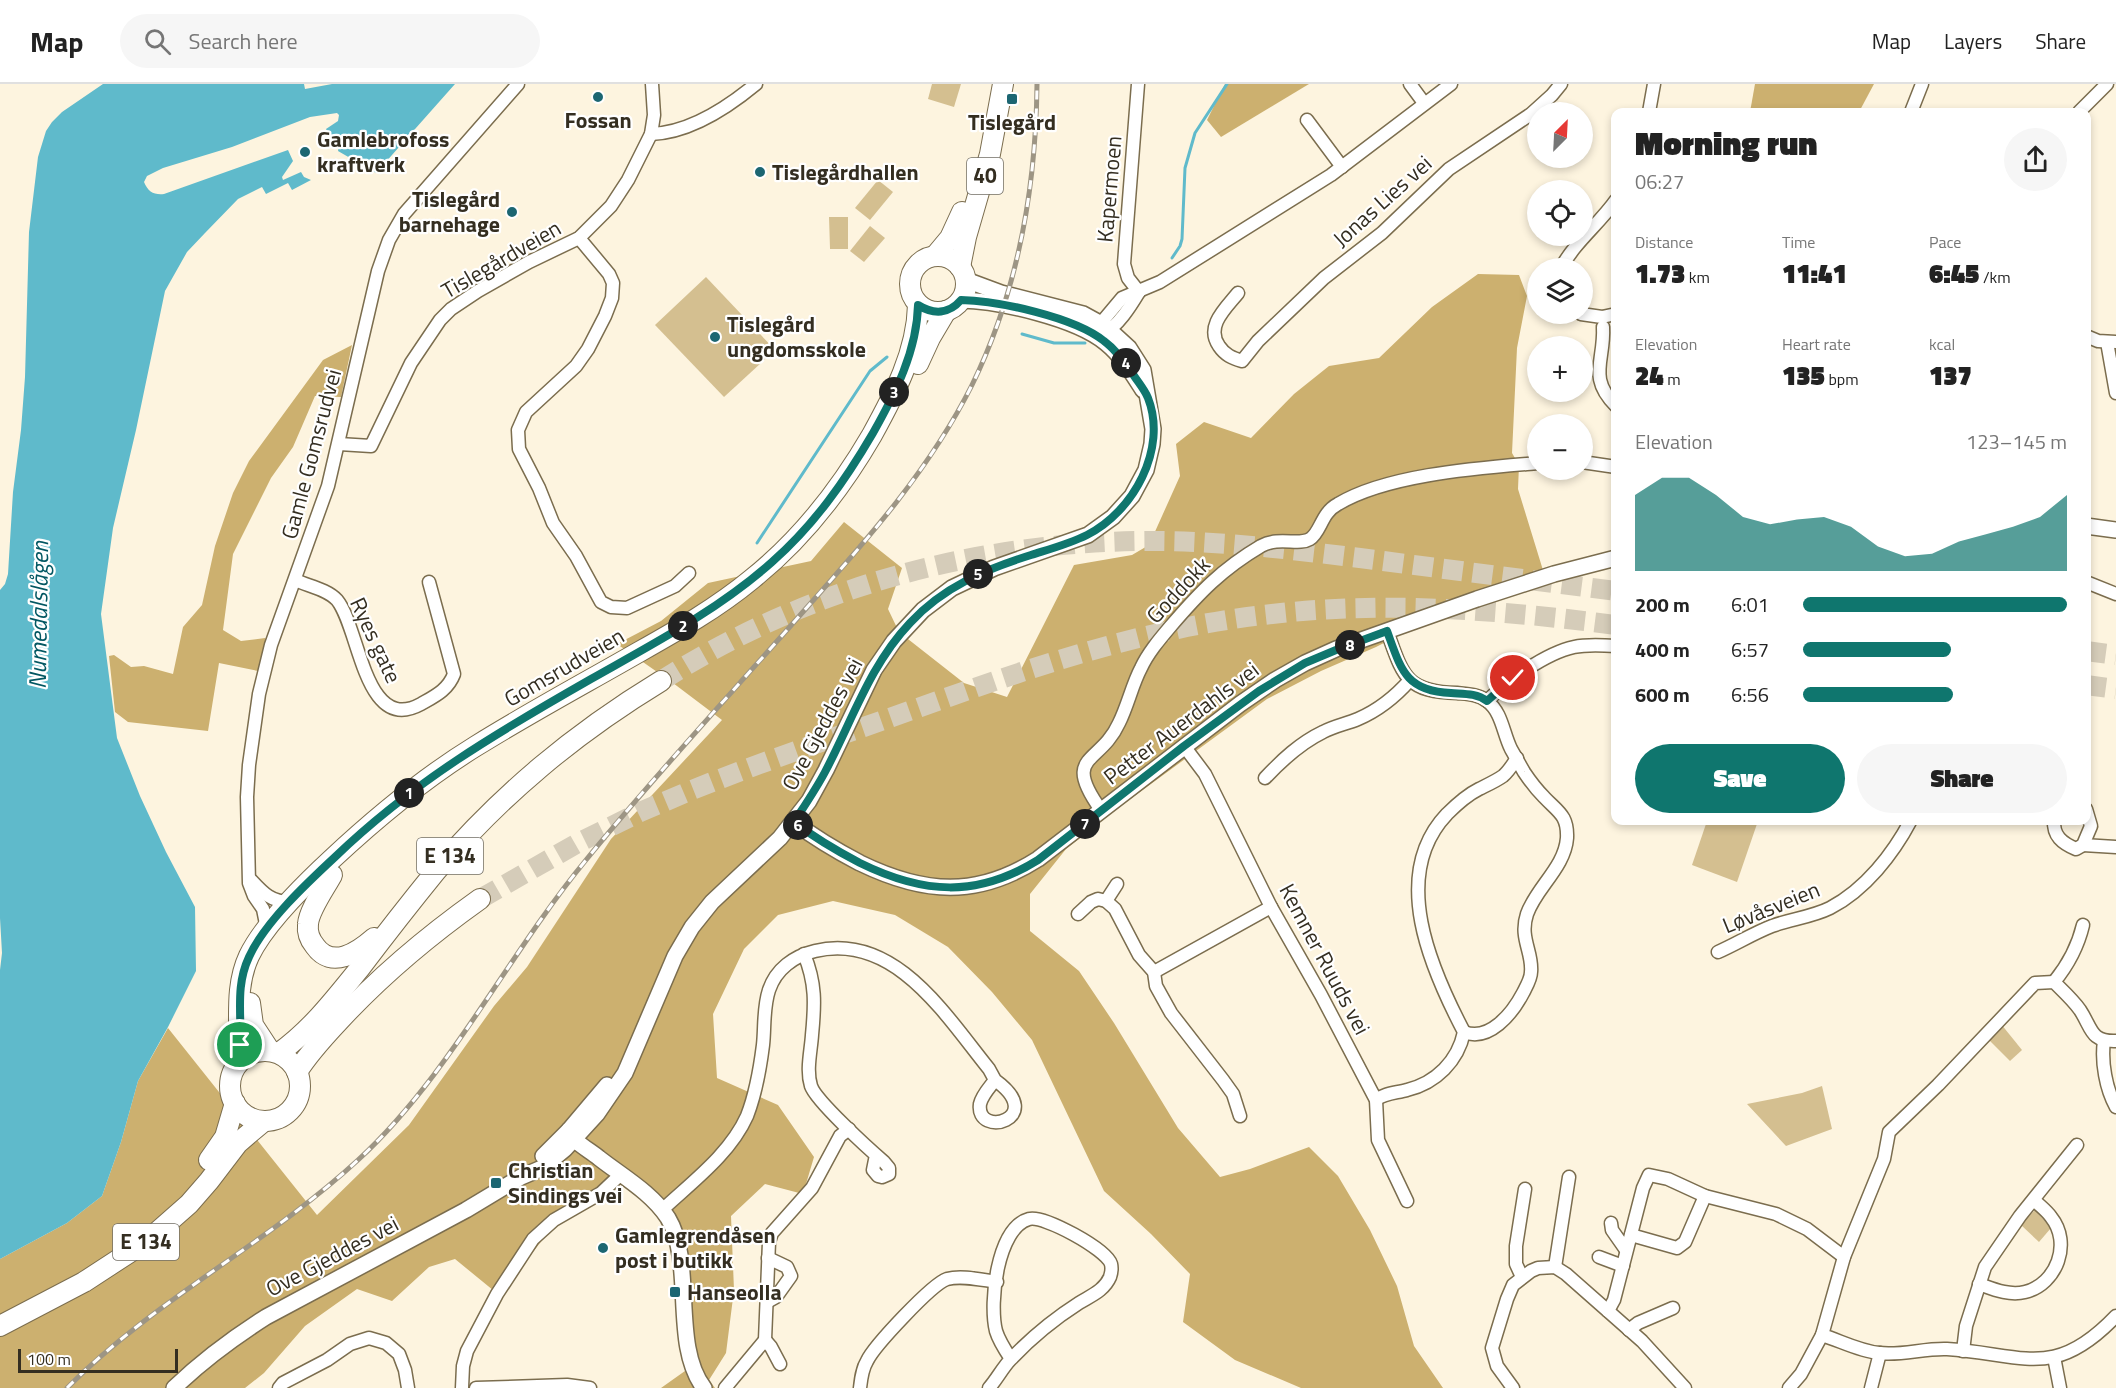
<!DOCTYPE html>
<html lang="en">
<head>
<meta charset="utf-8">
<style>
	body { margin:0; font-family:"Titillium Web",sans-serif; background:#f6f6f6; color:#222; height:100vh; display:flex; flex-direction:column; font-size:22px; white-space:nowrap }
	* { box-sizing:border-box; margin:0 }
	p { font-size:20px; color:#767676 }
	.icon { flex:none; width:33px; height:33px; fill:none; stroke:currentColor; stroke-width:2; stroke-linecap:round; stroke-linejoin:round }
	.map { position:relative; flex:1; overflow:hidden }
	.details { position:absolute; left:1611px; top:24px; width:480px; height:717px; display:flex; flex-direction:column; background:#fff; border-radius:12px; box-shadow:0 3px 9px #0003 }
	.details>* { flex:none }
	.needle { width:39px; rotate:24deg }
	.fabs { position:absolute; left:1527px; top:18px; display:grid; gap:12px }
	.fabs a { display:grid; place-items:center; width:66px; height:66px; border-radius:50%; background:#fff; box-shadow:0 3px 9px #0003; font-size:30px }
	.scale { position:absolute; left:18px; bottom:15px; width:160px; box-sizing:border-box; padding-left:6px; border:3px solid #342e21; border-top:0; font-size:16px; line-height:21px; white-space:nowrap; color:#342e21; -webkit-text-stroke:4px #fff; paint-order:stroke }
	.pin { position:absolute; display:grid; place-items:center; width:51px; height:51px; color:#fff; margin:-26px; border:3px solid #fff; border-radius:50%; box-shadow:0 2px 6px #0007 }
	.km { position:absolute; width:30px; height:30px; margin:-15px; border-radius:50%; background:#222; color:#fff; font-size:16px; line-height:30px; text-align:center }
	.round { display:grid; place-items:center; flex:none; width:63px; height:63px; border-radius:32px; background:#f6f6f6 }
	.head { display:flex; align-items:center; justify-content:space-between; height:102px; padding:0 24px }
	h1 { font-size:33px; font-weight:800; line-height:45px }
	.stats { display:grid; grid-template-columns:repeat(3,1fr); gap:9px; height:102px; padding:6px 24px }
	.stats div { display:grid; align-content:center }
	.stats b { font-size:26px; font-weight:800 }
	.stats small { font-size:16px; font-weight:400 }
	.stats p { font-size:16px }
	.chart { height:168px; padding:12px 24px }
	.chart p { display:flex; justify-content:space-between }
	.chart svg { width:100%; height:108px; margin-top:6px; fill:#0f766e; opacity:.7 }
	.action { display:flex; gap:12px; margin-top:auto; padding:12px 24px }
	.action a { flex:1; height:69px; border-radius:36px; background:#0f766e; color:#fff; font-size:24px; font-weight:800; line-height:69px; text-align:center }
	.action a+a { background:#f6f6f6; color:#222 }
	ul { padding:0 24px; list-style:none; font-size:20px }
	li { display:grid; grid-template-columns:96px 72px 1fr; align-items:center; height:45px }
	li i { height:15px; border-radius:8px; background:#0f766e }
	header { display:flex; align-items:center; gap:36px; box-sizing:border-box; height:84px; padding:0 30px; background:#fff; border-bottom:2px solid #e0e0e0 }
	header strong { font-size:28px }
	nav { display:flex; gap:33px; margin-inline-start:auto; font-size:21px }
	.search { width:420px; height:54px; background:#f6f6f6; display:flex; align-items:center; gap:15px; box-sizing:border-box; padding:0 21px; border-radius:33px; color:#767676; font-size:22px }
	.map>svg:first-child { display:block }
</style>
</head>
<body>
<header>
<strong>Map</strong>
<div class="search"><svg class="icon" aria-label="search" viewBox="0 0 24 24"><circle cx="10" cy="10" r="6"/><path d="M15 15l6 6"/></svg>Search here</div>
<nav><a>Map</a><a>Layers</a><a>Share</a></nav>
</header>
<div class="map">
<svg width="2116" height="1304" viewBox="0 0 2116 1304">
	<rect width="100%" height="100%" fill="#fdf4df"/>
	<g fill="#d4bf90">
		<polygon points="932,0 961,0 954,23 928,15"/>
		<polygon points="878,96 893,108 870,136 855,124"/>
		<polygon points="829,133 848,133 848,165 830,165"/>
		<polygon points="870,142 885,154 864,178 850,167"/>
		<polygon points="706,193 775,266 724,313 655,241"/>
		<polygon points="1707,737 1758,737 1737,798 1692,781"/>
		<polygon points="2001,940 2022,966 2010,977 1987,954"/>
		<polygon points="1822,1002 1832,1045 1786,1062 1747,1020 1802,1009"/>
		<polygon points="2035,1126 2051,1144 2039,1158 2021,1141"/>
	</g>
	<g fill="#ccb06f">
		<polygon points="1225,0 1309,0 1221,53 1207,36"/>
		<polygon points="1755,0 1874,0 1859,28 1750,28"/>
		<path d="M1478,190L1519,191L1527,212L1517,264L1512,369L1519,381L1518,405L1546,496L1431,535L1376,563L1321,587L1267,615L1114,727L1066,765L1030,810V847L1079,887L1114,939L1178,1044L1220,1093L1250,1085L1309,1063L1338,1092L1370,1146L1397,1202L1414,1262L1443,1304H1301L1235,1276L1183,1238L1190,1190L1151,1150L1104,1107L1032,956L992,908L948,863L895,831L833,817L778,831L744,865L713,930L717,994L778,1021L814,1073L803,1110L765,1100L731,1132L734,1206L726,1269L709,1296L715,1304H661L692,1282C685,1240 678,1162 657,1127C650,1116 629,1102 618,1093L551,1145L499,1211L455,1175L429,1183L392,1217L357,1205L305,1242L264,1289L245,1304H0V1175L67,1139L102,1112L121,1058L138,997L168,944L317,1131L409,1041L494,922L527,883L611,755L722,636L673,599L617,560L661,537L708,499L811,477L844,438L902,484L888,525L899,548L964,599L1007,613L1074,481L1132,471L1149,461L1180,392L1176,360L1204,338L1251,354L1294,310L1329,282L1379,274L1432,223Z"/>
		<polygon points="352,261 341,313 315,312 293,363 271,394 233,470 223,546 241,557 265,554 267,557 258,587 219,579 208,647 128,638 115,628 109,572 114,571 131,583 144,582 173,590 183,543 202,521 215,462 233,409 249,377 323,276"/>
	</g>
	<path fill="#5fbacb" d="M103,0H304L305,5L332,0H455L376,89L338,67L340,59L334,61L326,45L338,37L339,31L337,29L310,33L232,63L163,84L147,92L144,98C148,108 154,111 164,110L288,66L293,77L282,93L283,96L301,88L304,93L311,96L292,106L288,99L266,110L262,103L238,115L205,149L187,168L165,207L136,346L113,444L101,530L117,654L140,712L166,768L195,823L196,887L168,943L138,997L121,1058L102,1112L67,1139L0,1175V886L2,869L0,834V506L5,500L8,490L13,408L21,346L25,293L29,148L38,73L46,47L52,38L62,28Z"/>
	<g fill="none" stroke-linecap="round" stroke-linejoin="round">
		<g stroke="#5fbacb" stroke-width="3">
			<polyline points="1172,174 1180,162 1182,155 1185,84 1195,49 1227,0"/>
			<polyline points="1022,250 1054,259 1085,259"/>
			<polyline points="757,459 870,287 887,273"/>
		</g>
		<g stroke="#d5ccb9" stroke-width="20" stroke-dasharray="20 10" stroke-linecap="butt">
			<polyline points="2086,567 2116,571"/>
			<path d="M661,597C810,501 986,455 1163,457C1229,458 1295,466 1360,474C1445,485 1530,496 1616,507"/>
			<polyline points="2086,601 2116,605"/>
			<path d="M480,815L576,760L640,728L692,706C764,677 839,652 912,626C1033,583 1143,544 1272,530C1387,517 1501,526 1616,541"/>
		</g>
		<g stroke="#7b6d4e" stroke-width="15">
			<g id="minor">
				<polyline points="1138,0 1124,180 1128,194 1139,208"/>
				<polyline points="1410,0 1424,19"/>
				<polyline points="1649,28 1654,0"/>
				<polyline points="1911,28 1922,0"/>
				<polyline points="2079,28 2107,0"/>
				<polyline points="1307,36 1342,83"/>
				<path d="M651,50C689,49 727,24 756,0"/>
				<polyline points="579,154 609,190 613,199 612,214 605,232 588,265 576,282 526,328 518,346 519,365 539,404 553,439 576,472 601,518 611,523 627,524 675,502 689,489"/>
				<path d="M1561,184C1575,158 1599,140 1616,116"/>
				<path d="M1238,209C1226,224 1205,242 1219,262C1225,271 1232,274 1242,277L1258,257L1324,194L1382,149L1449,85L1531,30L1552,11L1561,0"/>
				<polyline points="1581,230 1602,233 1616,230"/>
				<path d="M1603,243C1605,277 1587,293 1616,322"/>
				<polyline points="1099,246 1101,239 1122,214 1160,198 1331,91 1451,0"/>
				<path d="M1103,250C1118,242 1130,223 1139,208"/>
				<polyline points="2086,252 2098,257 2116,258"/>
				<polyline points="2107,258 2116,309"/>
				<polyline points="339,360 371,362 411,279 440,236 451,225 478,207 529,178 579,154 611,122 628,96 651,50 654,31 652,0"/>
				<polyline points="1582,378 1616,383"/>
				<path d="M295,496C308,502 327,505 337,516C360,544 364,651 421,620C435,612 448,606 454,590L429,498"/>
				<polyline points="2086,498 2116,510"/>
				<path d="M1387,547C1403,591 1405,608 1457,609C1467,610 1478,610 1487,617C1502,628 1503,649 1511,665C1515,672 1520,681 1524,688C1530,697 1537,706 1544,713C1558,728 1568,731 1567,754C1565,783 1536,804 1527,830C1519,854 1533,868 1531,888C1531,895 1526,903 1523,909C1512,930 1489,958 1464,948"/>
				<path d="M1487,617C1507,597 1546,569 1574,563C1587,560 1602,561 1616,562"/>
				<polyline points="1184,662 1205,690 1271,823 1321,911 1376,1016 1378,1056 1407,1117"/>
				<path d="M1265,694C1282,676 1300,659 1323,648C1334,642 1346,640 1358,635C1379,626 1395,613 1410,596"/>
				<path d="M1101,726C1061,670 1100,681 1119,639C1128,621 1132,601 1141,584C1148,569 1159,556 1170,543C1199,509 1222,485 1261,462C1280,452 1298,462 1310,455C1321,448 1321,429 1338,420C1388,390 1480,384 1538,379"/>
				<path d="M2054,736C2053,752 2062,759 2076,765L2083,761L2091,742L2086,725"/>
				<polyline points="2083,761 2116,763"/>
				<path d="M251,796C263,809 271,818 290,818"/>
				<polyline points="1106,817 1117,800"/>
				<polyline points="1078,830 1091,818 1098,815 1106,817 1115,825 1139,871 1154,888 1156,902 1171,929 1223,996 1233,1010 1240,1032"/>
				<polyline points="267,845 263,825 254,812 249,799 247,713 249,681 259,610 271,561 328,402 378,187 389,156 404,130 518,0"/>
				<path d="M1718,868C1736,860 1754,849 1772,842C1791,835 1812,833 1830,824C1865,806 1893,770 1911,736"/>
				<path d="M804,870C816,899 815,920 812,951C811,967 806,986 811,1002C816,1017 870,1066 884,1078L889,1084V1090L882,1093L878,1092L873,1086L876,1071"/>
				<polyline points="1154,888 1271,823"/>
				<path d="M2054,898C2068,881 2078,862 2083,841"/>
				<path d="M2104,957C2101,978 2106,1005 2116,1023"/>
				<path d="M2116,957C2090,958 2092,944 2080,926C2073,916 2063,907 2054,898L2035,899L1938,1001L1889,1048L1884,1075L1844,1173L1822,1251C1841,1257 1859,1267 1879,1269C1901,1272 1924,1264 1947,1265C2024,1270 2054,1297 2116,1232"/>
				<path d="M1376,1016C1384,1009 1397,1009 1407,1006C1436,999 1458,977 1464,948C1431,885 1389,791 1447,730C1456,721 1467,711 1479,705C1487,701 1496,697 1503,692C1509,687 1513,680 1517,674"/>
				<path d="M662,1126C692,1098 730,1070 747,1032C756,1009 760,985 763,961C765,943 763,924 769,906C776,885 794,872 815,867C895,848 946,932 989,985L995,996C990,1003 982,1011 980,1020C975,1055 1049,1035 995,996"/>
				<polyline points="1611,1139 1612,1146 1626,1166"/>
				<polyline points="1631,1151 1677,1164 1685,1158 1705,1112"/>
				<polyline points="1599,1173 1623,1182"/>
				<polyline points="1555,1183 1569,1093"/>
				<polyline points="1522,1193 1516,1180 1516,1162 1525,1105"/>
				<path d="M1979,1200C1993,1205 2009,1212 2025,1208C2057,1200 2072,1159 2051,1133C2047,1127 2040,1122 2034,1116"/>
				<polyline points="767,1218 776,1213 791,1192 787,1183 768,1174"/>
				<polyline points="1608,1227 1614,1216 1643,1104 1649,1091 1668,1095 1705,1112 1776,1130 1807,1145 1844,1173"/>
				<polyline points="1629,1246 1638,1239 1673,1224"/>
				<polyline points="765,1256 771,1263 780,1280"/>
				<polyline points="1963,1267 1966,1242 1985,1183 2020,1132 2077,1061"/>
				<polyline points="2054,1273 2060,1304"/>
				<polyline points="279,1304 283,1299 327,1276 350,1260 369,1254 386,1259 399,1270 405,1286 408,1304"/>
				<polyline points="462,1304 463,1282 467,1267 497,1210 533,1155 554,1136 601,1109 620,1091"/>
				<polyline points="476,1304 567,1301 590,1304"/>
				<polyline points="725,1304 765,1256 769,1158 772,1149 812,1104 840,1052 849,1045"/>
				<path d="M860,1304C861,1295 862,1285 867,1277C874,1262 932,1200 947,1195C962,1191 982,1196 997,1198"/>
				<path d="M989,1304C997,1295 1003,1283 1011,1275C1031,1254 1054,1235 1079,1219C1090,1212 1104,1207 1110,1193C1111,1190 1112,1184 1111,1180C1106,1165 1044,1131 1029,1135C997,1144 989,1219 996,1247C999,1257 1005,1266 1011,1275"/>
				<polyline points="1513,1304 1497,1282 1492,1264 1507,1215 1513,1201 1531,1187 1538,1184 1555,1183 1566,1190 1642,1257 1685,1304"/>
				<polyline points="1789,1304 1801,1290 1822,1251"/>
				<polyline points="1871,1304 1880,1269"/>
			</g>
		</g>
		<g stroke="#7b6d4e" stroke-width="18">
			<g id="tertiary">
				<path d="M961,216C1000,217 1076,234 1106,259C1122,272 1132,289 1143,306"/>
				<polyline points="2086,442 2116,446"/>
				<path d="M794,738C815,754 837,767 860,779C924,810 977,814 1038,775L1240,620L1275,596L1305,579L1336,565L1477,515L1554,490L1616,474"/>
				<path d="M569,1046C575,1060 587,1064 599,1074C622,1092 652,1109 668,1134C695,1179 671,1261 704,1304"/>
				<polyline points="543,1072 569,1046 607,1001"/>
				<path d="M174,1304C202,1277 233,1254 266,1233L466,1126L521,1093L542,1084L565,1065L597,1030L625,989L675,872L692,843L712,818L780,754L809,717L826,686L874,586L894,557L923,526L952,504L994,484L1088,451L1113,433L1132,412L1146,386L1152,360L1153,345L1143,286L1129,264L1105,242L1083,230L1001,209L966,196"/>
			</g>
		</g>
		<g stroke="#7b6d4e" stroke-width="22">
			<g id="primary">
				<circle cx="938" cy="200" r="28"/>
				<polyline points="935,172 950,154 962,128"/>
				<polyline points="960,183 966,153 990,70 1003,0"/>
				<polyline points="918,280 930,254 946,227"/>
				<polyline points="250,919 253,941 270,967"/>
				<path d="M238,979C242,943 233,906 249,872C265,839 305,800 332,775C377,733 424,694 476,662C529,629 585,599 639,568C678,546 717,524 752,495C802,455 840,406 872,351C894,311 917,268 918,221"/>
			</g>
		</g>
		<g stroke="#7b6d4e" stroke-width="22">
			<g id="trunk">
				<path d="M332,791C325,804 309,826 308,840C307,848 310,856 315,862C332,886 358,868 374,854"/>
				<circle cx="265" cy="1002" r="35"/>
				<path d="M279,969C312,945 334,916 360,884C385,851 410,819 436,787C502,710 574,650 661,597"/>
				<path d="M297,988C309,969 323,954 338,938C381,891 428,852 480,815"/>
				<polyline points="209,1076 225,1053 235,1019"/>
				<polyline points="0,1242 84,1198 147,1157 189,1120 209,1097 238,1059 264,1037"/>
			</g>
		</g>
		<use href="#minor" stroke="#fff" stroke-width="12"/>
		<use href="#tertiary" stroke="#fff" stroke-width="15"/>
		<use href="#primary" stroke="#fff" stroke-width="20"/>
		<use href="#trunk" stroke="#fff" stroke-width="20"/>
		<g stroke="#9d9584" stroke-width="5">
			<path id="rail" d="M67,1304C154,1216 267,1160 358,1076C451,990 506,873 586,776C655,691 730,611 802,529C865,458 929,387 972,301C1018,207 1036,104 1037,0"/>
		</g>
		<use href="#rail" stroke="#fff" stroke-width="3" stroke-dasharray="9" stroke-linecap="butt"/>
	</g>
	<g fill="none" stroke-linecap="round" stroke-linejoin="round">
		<g stroke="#fff" stroke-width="12">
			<path id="route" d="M240,961C242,930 235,903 249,873C265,838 307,799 335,773C413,698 498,648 591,595C653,560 718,526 772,478C814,441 845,397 873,349C895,310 917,267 918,221C934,231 949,230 961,216C999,217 1074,233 1104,257C1115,265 1123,276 1131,287C1136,296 1144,304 1148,314C1168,365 1133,428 1087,451C1069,460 1050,465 1031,471C986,485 943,503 910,539C870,581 852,637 825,688C816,705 805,721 794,738C815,754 837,767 860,779C923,810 977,814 1038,776L1184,662L1259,607L1305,579L1336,566L1387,547C1401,585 1405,607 1451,609C1464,610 1476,609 1487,617L1513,594"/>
		</g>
		<use href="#route" stroke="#0f766e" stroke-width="8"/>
	</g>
	<g fill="#1c6672" stroke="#fff" stroke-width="2">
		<circle cx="598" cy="13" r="6"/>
		<rect x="1006" y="9" width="12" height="12" rx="3"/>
		<circle cx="305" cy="68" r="6"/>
		<circle cx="760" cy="88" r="6"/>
		<circle cx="512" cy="128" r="6"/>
		<circle cx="715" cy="253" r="6"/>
		<rect x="490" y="1093" width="12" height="12" rx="3"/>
		<circle cx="603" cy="1164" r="6"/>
		<rect x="669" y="1202" width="12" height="12" rx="3"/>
	</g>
	<g text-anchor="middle" stroke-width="4.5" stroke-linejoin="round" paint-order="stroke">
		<g fill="#fff" stroke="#716d64" stroke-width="1.5">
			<rect x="967" y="74" width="36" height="36" rx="4.5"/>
			<rect x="417" y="754" width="66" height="36" rx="4.5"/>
			<rect x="113" y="1140" width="66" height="36" rx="4.5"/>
		</g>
		<g font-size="21" font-weight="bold" fill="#342e21">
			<text x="985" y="99">40</text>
			<text x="450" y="779">E 134</text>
			<text x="146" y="1165">E 134</text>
		</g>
		<g font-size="22" font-weight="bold" fill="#342e21" stroke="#fff" text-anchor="start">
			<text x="598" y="44" text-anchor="middle">Fossan</text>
			<text x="1012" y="46" text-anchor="middle">Tislegård</text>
			<text x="317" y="63">Gamlebrofoss<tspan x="317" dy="25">kraftverk</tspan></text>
			<text x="772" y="96">Tislegårdhallen</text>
			<text x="500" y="123" text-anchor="end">Tislegård<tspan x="500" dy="25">barnehage</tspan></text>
			<text x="727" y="248">Tislegård<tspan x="727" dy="25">ungdomsskole</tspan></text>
			<text x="508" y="1094">Christian<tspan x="508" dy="25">Sindings vei</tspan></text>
			<text x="615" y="1159">Gamlegrendåsen<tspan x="615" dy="25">post i butikk</tspan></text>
			<text x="687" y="1216">Hanseolla</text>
		</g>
		<g font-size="22" fill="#342e21" stroke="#fff">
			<text transform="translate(1109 105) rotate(-85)" y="8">Kapermoen</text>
			<text transform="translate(1382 117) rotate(-42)" y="8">Jonas Lies vei</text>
			<text transform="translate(501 175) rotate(-30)" y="8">Tislegårdveien</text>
			<text transform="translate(311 370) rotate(-75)" y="8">Gamle Gomsrudvei</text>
			<text transform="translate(1178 506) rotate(-47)" y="8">Goddokk</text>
			<text transform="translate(376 556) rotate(65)" y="8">Ryes gate</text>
			<text transform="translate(564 583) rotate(-30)" y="8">Gomsrudveien</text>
			<text transform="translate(1181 639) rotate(-37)" y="8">Petter Auerdahls vei</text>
			<text transform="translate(822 640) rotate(-62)" y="8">Ove Gjeddes vei</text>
			<text transform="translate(1771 823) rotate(-22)" y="8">Løvåsveien</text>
			<text transform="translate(1325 875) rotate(62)" y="8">Kemner Ruuds vei</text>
			<text transform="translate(332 1172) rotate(-28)" y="8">Ove Gjeddes vei</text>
		</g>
		<g font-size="24" font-style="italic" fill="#025762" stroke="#fff">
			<text transform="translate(39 531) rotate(-89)" y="8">Numedalslågen</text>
		</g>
	</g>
</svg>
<div class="fabs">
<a><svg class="needle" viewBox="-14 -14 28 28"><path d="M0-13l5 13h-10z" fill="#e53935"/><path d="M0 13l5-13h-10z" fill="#767676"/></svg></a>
<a><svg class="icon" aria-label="locate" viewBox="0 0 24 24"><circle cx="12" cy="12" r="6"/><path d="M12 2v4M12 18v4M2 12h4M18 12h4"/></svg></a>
<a><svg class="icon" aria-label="layers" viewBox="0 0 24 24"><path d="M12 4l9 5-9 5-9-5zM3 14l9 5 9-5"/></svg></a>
<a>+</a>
<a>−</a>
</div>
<div class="scale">100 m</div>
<div class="pin" style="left:240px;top:961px;background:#1e9e55"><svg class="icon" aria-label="arrive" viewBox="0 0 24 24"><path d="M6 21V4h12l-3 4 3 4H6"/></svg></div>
<div class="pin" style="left:1513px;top:594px;background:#d93025"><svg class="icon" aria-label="check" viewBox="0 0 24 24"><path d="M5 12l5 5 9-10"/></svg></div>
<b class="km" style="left:409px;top:709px">1</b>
<b class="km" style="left:683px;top:542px">2</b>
<b class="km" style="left:894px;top:308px">3</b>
<b class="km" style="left:1126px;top:279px">4</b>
<b class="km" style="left:978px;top:490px">5</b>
<b class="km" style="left:798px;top:741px">6</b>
<b class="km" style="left:1085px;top:740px">7</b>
<b class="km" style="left:1350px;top:561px">8</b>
<section class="details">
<div class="head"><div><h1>Morning run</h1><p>06:27</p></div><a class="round"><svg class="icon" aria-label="share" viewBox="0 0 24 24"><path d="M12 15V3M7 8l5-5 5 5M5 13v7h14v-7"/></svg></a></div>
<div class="stats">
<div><p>Distance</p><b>1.73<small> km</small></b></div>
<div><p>Time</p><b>11:41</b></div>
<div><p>Pace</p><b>6:45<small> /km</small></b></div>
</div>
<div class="stats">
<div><p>Elevation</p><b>24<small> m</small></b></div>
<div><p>Heart rate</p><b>135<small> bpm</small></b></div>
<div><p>kcal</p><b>137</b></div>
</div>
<div class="chart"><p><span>Elevation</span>123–145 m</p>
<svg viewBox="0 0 160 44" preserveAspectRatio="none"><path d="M0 44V13L10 6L20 6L30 13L40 22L50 25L60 23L70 22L80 26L90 34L100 38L110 37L120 32L130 29L140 26L150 22L160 13V44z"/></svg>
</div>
<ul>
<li><b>200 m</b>6:01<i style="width:100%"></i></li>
<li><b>400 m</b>6:57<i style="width:56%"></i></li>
<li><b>600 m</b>6:56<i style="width:57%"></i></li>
</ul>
<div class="action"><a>Save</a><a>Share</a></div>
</section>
</div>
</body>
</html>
